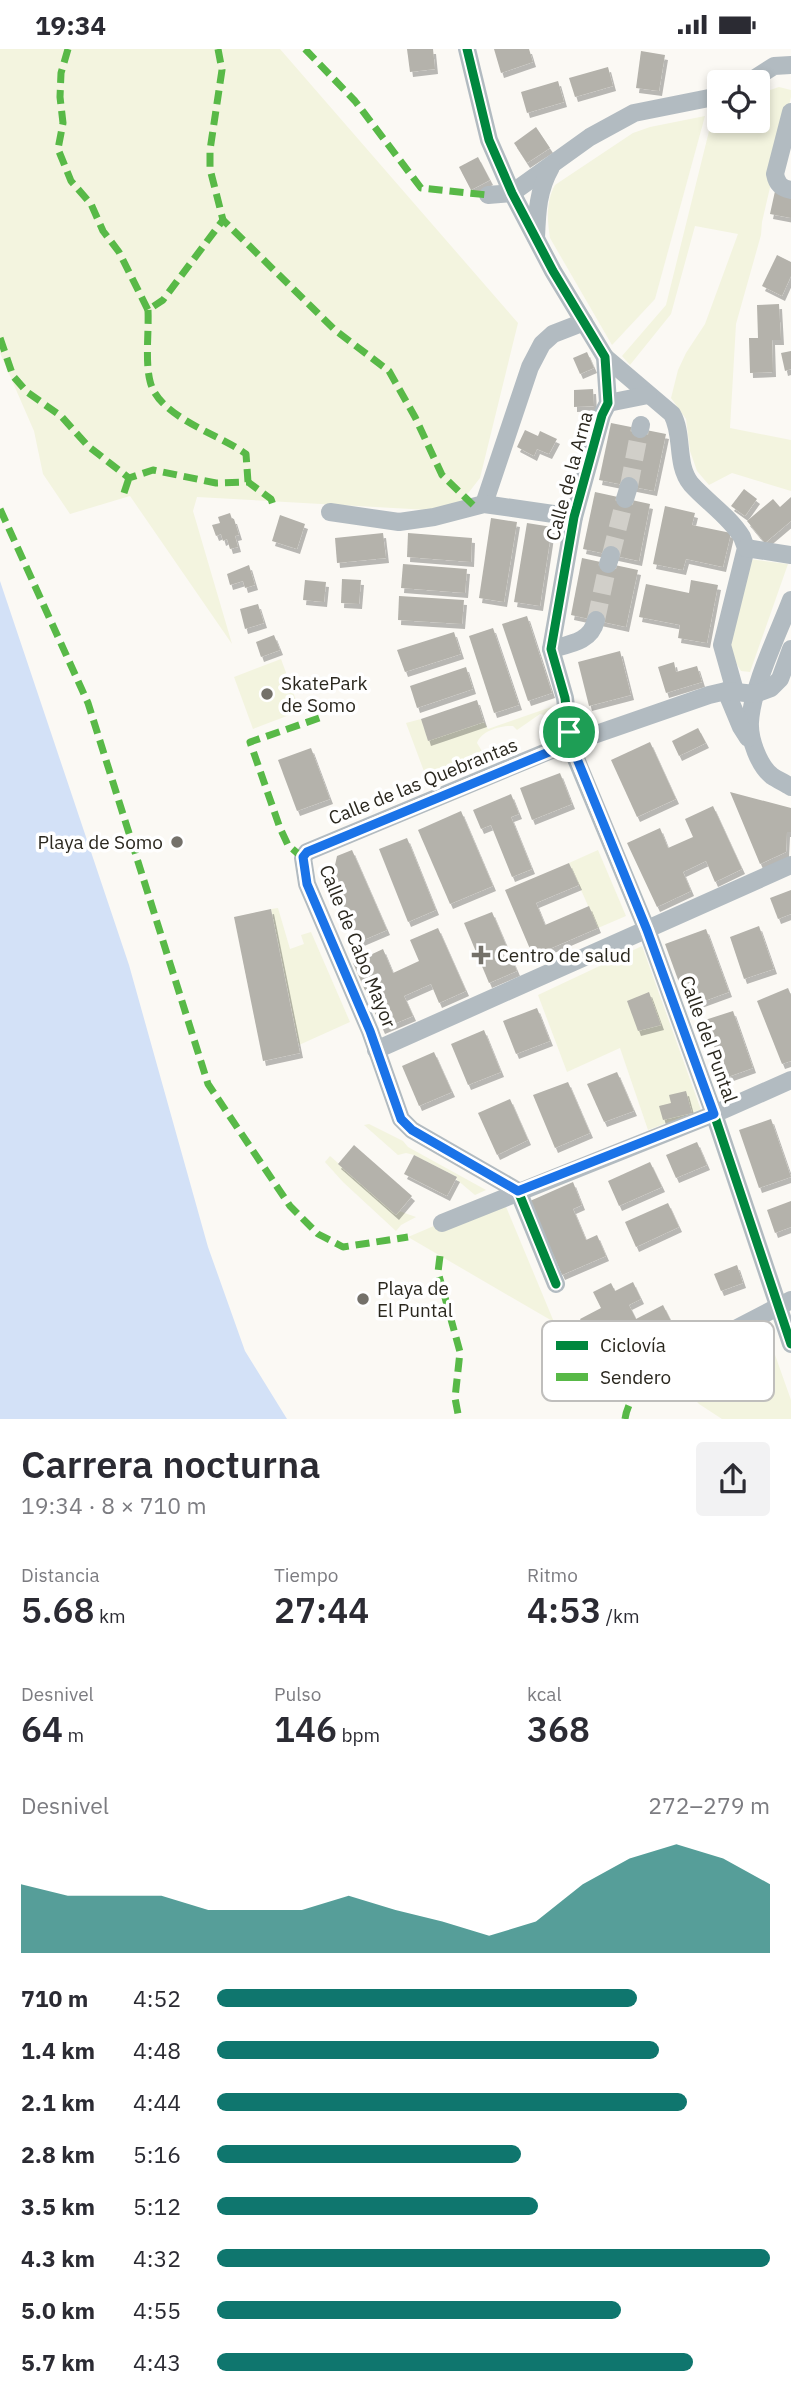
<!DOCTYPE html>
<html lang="es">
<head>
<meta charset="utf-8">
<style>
	body { margin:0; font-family:"IBM Plex Sans",sans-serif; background:#f2f2f3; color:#2b2b33; height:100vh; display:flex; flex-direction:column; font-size:26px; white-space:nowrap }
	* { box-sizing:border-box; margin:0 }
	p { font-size:23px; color:#7c7c81 }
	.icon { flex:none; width:38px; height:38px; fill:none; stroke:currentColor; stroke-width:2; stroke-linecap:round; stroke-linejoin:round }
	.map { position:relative; height:1370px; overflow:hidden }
	.details { display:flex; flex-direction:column; background:#fff; flex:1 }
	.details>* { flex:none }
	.tools { position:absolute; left:707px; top:21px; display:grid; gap:14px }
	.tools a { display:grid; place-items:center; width:63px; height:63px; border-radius:7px; background:#fff; box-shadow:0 4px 10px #0003; font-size:35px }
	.pin { position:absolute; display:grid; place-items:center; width:60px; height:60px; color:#fff; margin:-30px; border:4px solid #fff; border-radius:50%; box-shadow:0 2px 7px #0007 }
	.round { display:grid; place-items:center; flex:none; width:74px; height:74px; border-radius:7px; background:#f2f2f3 }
	.overview { display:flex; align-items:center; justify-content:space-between; height:119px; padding:0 21px }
	h1 { font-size:38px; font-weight:600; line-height:52px }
	.metrics { display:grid; grid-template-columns:repeat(3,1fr); gap:10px; height:119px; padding:7px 21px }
	.metrics div { display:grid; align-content:center }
	.metrics b { font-size:35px; font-weight:600 }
	.metrics small { font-size:19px; font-weight:400 }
	.metrics p { font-size:19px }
	.chart { height:196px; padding:14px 21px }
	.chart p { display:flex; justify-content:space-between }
	.chart svg { width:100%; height:126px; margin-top:7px; fill:#0f766e; opacity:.7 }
	ul { padding:0 21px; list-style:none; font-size:23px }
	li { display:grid; grid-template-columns:112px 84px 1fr; align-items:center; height:52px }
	li i { height:18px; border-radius:9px; background:#0f766e }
	.status { display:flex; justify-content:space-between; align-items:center; height:49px; padding:0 35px; background:#fff; direction:ltr }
	.status svg { height:19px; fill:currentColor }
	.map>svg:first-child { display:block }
</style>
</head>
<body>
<div class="status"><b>19:34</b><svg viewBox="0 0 49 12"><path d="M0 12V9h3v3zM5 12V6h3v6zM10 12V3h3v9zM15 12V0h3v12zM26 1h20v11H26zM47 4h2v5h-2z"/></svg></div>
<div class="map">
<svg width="791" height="1370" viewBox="0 0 791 1370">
	<defs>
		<filter id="shadow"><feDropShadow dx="3" dy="5" stdDeviation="0" flood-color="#0004"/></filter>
	</defs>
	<rect width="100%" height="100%" fill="#fbf9f4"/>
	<g fill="#f3f4df">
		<polygon points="0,0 280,0 518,274 480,429 462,452 429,461 197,448 193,462 232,595 130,447 70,465 43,425 34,382 0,304"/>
		<polygon points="779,38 791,41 791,48 762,173 761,186 736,275 730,379 791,391 791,442 732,424 709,436 697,422 690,402 686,370 671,349 678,321 686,304 705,275 738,185 695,177 671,265 630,316 622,307 666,256 713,66 719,63 719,72 758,72 758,45"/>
		<path d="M705,67L655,250L612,296L550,189C547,171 546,152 555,136L633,84L650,78Z"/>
		<polygon points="749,510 788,515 750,623 741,622 731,606 731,592"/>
		<polygon points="281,610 300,662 253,680 234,628"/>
		<path d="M554,657L557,670L554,678L544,682L543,679L548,672L544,666L540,665L517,681L513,677C500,676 481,682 477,694L482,702H490L491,704L433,728L425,725L406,674L421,670L428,691L484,673L488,680Z"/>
		<polygon points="598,801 626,867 598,879 569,814"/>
		<polygon points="278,859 290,900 304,895 301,886 311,883 350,973 299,996 271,860"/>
		<polygon points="642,897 701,1061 648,1081 620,999 567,1023 538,946"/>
		<polygon points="369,1075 403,1092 408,1098 486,1141 475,1146 456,1130 457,1128 414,1106 406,1104 398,1106 364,1076"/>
		<polygon points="330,1107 396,1165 399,1162 416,1168 401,1176 396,1182 343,1133 325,1113"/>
		<polygon points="502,1148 554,1273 408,1188"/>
		<polygon points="768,1286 791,1351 791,1370 722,1370 699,1355 680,1335 670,1339 651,1327 690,1310 697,1323"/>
	</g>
	<polygon fill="#d3e1f7" points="0,532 129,916 208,1198 245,1302 287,1370 0,1370"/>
	<g fill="#b4b2ab" filter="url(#shadow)">
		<polygon points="407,0 433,0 435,20 410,23"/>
		<polygon points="494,0 529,0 533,13 501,24"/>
		<polygon points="641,2 665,6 659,42 636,39"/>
		<polygon points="608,18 613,37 575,48 569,29"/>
		<polygon points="558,32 564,53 527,64 521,43"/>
		<polygon points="536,78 550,99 527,114 514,94"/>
		<polygon points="478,108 490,131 471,141 459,118"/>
		<polygon points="775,142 791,144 791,169 770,165"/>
		<polygon points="777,206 791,213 791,227 782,247 762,237"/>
		<polygon points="779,255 781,291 772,291 773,323 750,324 749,289 758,289 757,256"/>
		<polygon points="791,302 791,320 785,322 781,304"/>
		<polygon points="587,303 594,319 580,325 573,309"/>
		<polygon points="593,340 594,357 574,358 574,341"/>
		<polygon points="611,374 666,385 654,442 599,431"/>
		<polygon points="525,381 538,387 540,382 557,390 549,405 537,400 534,407 517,398"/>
		<polygon points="744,440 757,450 745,467 731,457"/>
		<polygon points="595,443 650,455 639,512 583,500"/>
		<polygon points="791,448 791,472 765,494 747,472 773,450 780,458"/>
		<polygon points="665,457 695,464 692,476 731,484 723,518 686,510 683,521 653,515"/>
		<polygon points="230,464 232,470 234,470 239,486 235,487 238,498 230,500 227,490 223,492 221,485 216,487 212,476 220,474 218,468"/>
		<polygon points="280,466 305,475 297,500 272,492"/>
		<polygon points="491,469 517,473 504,553 479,549"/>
		<polygon points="527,474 552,478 540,557 514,553"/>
		<polygon points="383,484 386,509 337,514 335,489"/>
		<polygon points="408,484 472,489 471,513 407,508"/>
		<polygon points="582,509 638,521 626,578 571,566"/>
		<polygon points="403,515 467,520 465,544 401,539"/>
		<polygon points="249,516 255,536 245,539 243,532 230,536 227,525"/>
		<polygon points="342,530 361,531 359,555 341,554"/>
		<polygon points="305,531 326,533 324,553 303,551"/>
		<polygon points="691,531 718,536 707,594 678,589 680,576 639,568 646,535 689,544"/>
		<polygon points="399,547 464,551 462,575 398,571"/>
		<polygon points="258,555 264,574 245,580 240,560"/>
		<polygon points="527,567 552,644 528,652 502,575"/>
		<polygon points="493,579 519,656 494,664 469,587"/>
		<polygon points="454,583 461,605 405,623 397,601"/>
		<polygon points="274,586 280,601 261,608 256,593"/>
		<polygon points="620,602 631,646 589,657 578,613"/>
		<polygon points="674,613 676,623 697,617 702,633 666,644 658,618"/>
		<polygon points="466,618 473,640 417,659 410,637"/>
		<polygon points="477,651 484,673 428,692 421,670"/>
		<polygon points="698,679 706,694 679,707 672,692"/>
		<polygon points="650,693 676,750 637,768 611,711"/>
		<polygon points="311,699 330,750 297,762 278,711"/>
		<polygon points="560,724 572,755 532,771 520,739"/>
		<polygon points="730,743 791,759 791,783 787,783 786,803 760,815"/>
		<polygon points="511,745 519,765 511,768 532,820 512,828 491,776 481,780 473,761"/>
		<polygon points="713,757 742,820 715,833 706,812 683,823 691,842 657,858 627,794 660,779 668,799 693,788 685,770"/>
		<polygon points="461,762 493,837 450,855 418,781"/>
		<polygon points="407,789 436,861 408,873 379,800"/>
		<polygon points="352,801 387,881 359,893 332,830 337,807"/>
		<polygon points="569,814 579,836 536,854 545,876 589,857 598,879 533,907 505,841"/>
		<polygon points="791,841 791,865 778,870 770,849"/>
		<polygon points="271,860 300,1004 263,1012 234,868"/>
		<polygon points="492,863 517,922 489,934 464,874"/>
		<polygon points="759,877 774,920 744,930 730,888"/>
		<polygon points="438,879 466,942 439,954 431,935 404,947 413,967 382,980 353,914 383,900 393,924 419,912 410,891"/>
		<polygon points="706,880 729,943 688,958 665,895"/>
		<polygon points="788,939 791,946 791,1012 782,1015 757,952"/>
		<polygon points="649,943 661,976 638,982 627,952"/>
		<polygon points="537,959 550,992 516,1005 503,972"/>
		<polygon points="733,962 753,1019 725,1029 705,971"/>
		<polygon points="484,981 501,1023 468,1036 451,995"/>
		<polygon points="434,1003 452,1043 419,1057 402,1017"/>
		<polygon points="617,1023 634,1062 604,1073 587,1035"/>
		<polygon points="568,1033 590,1084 555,1099 533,1046"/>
		<polygon points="686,1042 692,1064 663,1071 659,1057 671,1054 669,1046"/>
		<polygon points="510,1050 528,1091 497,1106 478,1064"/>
		<polygon points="771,1070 791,1128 759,1139 739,1081"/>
		<polygon points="697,1093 707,1116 676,1129 666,1106"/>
		<polygon points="354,1096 412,1147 396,1166 338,1115"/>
		<polygon points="414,1106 457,1128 447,1147 404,1125"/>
		<polygon points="650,1113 662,1138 619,1157 608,1132"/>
		<polygon points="573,1133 582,1156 573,1160 586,1191 597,1186 606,1207 562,1226 530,1152"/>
		<polygon points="791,1152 791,1178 775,1184 767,1161"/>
		<polygon points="668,1154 679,1178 636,1198 625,1173"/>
		<polygon points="737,1216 743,1234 721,1242 714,1225"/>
		<polygon points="633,1233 641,1250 629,1256 636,1270 663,1256 672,1274 665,1278 678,1303 659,1312 651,1297 630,1308 616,1280 591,1292 580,1270 601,1259 593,1243 611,1234 615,1242"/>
	</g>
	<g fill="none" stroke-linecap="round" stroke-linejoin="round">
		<g stroke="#d1cfc9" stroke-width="18" stroke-dasharray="18 9" stroke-linecap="butt">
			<polyline points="629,437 640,380"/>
			<polyline points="611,506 625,450"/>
			<polyline points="596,571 608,515"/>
		</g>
		<g stroke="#b2bbc1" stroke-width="18">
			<polyline points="467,0 489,91 512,144 553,222 605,308 608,354 602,366 574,468 551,600 565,649 569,683"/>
			<polyline points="749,33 774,17 791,16"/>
			<path d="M791,63L775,125C777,135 781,139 791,141"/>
			<polyline points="488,146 512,144 590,88 634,64 719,47"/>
			<path d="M536,189C537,162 538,141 551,118"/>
			<path d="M605,308L672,365C684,386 675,415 691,435C707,453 729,467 742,488L746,499L722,596L735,642"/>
			<polyline points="608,354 648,346"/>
			<polyline points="640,380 641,376"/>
			<polyline points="625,450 629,437"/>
			<polyline points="484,455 530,318 542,295 553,285 584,273"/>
			<polyline points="330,463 399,473 434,468 484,455 574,468"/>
			<polyline points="746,499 791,506"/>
			<polyline points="608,515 611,506"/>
			<path d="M791,551C778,585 752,638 750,673C749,690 759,717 772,727C778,731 785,734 791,738"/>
			<path d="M551,600C570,595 591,593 596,571"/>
			<polyline points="726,642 741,678 748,689"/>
			<polyline points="582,690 709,646 726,642 755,645 771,639 780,630 791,600"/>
			<polyline points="574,705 647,881 714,1065 791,1295"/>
			<polyline points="376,1001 791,816"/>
			<polyline points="442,1174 714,1065 791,1031"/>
			<polyline points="556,1235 518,1142 412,1081 401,1070 370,982 307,835 303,809 307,803 561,697"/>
			<polyline points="693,1302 791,1251"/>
		</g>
		<g stroke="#58b947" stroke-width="7" stroke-dasharray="14 7" stroke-linecap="butt">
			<polyline points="68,0 61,24 60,48 63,74 58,100 71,132 91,155 103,182 119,203 148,261 163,251 223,171 335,281 389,322 415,368 442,426 473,456"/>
			<polyline points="218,0 222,21 210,101 210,120 223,171"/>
			<polyline points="305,0 355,52 421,139 488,146"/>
			<path d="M148,261C149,282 145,312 150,332C158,368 219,385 246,405L248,433"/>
			<polyline points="0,289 13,327 27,343 61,367 88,397 129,429 153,421 216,434 248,433 271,450 273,456"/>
			<polyline points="124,444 129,429"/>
			<polyline points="0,460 88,654 208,1035 290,1157 318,1185 343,1198 408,1188"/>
			<polyline points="303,809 288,796 280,779 250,693 325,667"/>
			<polyline points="440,1207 438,1223 460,1303 455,1349 459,1370"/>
			<path d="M625,1370C627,1354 638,1342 644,1327"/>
		</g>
		<g stroke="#fff" stroke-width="13">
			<g id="cycleway">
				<polyline points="467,0 489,91 512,144 553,222 605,308 608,354 602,366 574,468 551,600 565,649 569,683"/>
				<polyline points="574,705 647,881 714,1065 791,1295"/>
				<polyline points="556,1235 518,1142 412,1081 401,1070 370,982 307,835 303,809 307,803 561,697"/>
			</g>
		</g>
		<use href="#cycleway" stroke="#00873e" stroke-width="9"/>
	</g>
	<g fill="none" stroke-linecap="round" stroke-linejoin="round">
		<g stroke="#fff" stroke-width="14">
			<polygon id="route" points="569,683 575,683 582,690 580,700 575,705 647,881 714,1065 518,1142 412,1081 401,1070 370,982 307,835 303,808 307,803 561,698 561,690"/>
		</g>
		<use href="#route" stroke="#1a73e8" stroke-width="9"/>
	</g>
	<g fill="#74716a" stroke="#fff" stroke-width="2.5">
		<circle cx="267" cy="645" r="7"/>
		<circle cx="177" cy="793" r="7"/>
		<path d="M477.5 895.5h7v7h7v7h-7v7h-7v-7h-7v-7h7z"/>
		<circle cx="363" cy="1250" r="7"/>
	</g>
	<g text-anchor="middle" stroke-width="7" stroke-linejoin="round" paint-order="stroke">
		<g font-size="19" fill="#2b281f" stroke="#fff">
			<text transform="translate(569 427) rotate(-75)" y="7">Calle de la Arna</text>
			<text transform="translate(423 732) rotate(-22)" y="7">Calle de las Quebrantas</text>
			<text transform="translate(358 897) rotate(68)" y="7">Calle de Cabo Mayor</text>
			<text transform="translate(709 990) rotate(70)" y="7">Calle del Puntal</text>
		</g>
		<g font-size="19" fill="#2b281f" stroke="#fff" text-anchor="start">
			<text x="281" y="641">SkatePark<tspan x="281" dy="22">de Somo</tspan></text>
			<text x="163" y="800" text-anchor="end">Playa de Somo</text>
			<text x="497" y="913">Centro de salud</text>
			<text x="377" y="1246">Playa de<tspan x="377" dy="22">El Puntal</tspan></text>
		</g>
	</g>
	<rect x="542" y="1272" width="232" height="80" rx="10" fill="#fff" stroke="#bfbebc" stroke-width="2"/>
	<rect x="556" y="1292" width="32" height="9" fill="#00873e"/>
	<rect x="556" y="1324" width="32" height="8" fill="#58b947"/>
	<g font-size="19" fill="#2b281f">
		<text x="600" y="1303">Ciclovía</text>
		<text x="600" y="1335">Sendero</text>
	</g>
</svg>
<div class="tools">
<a><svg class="icon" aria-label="locate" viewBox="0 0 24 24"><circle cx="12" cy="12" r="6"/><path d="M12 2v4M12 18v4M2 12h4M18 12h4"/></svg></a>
</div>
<div class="pin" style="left:569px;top:683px;background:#1e9e55"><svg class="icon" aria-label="arrive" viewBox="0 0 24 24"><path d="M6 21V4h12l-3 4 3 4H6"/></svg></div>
</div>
<section class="details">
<div class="overview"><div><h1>Carrera nocturna</h1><p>19:34 · 8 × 710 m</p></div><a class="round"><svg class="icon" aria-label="share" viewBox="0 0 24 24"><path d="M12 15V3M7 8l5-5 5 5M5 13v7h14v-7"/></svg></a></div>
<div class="metrics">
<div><p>Distancia</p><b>5.68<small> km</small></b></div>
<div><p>Tiempo</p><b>27:44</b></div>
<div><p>Ritmo</p><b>4:53<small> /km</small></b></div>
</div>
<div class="metrics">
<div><p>Desnivel</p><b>64<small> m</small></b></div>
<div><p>Pulso</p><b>146<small> bpm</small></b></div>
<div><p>kcal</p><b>368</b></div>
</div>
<div class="chart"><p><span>Desnivel</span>272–279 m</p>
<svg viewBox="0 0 160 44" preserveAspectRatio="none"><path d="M0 44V20L10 24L20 24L30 24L40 29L50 29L60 29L70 24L80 29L90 33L100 38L110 33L120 20L130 11L140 6L150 11L160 20V44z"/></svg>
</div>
<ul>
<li><b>710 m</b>4:52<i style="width:76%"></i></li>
<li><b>1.4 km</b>4:48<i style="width:80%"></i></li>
<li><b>2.1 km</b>4:44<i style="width:85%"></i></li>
<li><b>2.8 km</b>5:16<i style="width:55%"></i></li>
<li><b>3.5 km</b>5:12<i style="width:58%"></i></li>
<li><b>4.3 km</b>4:32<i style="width:100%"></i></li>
<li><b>5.0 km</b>4:55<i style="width:73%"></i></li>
<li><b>5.7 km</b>4:43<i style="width:86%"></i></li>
</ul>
</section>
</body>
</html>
